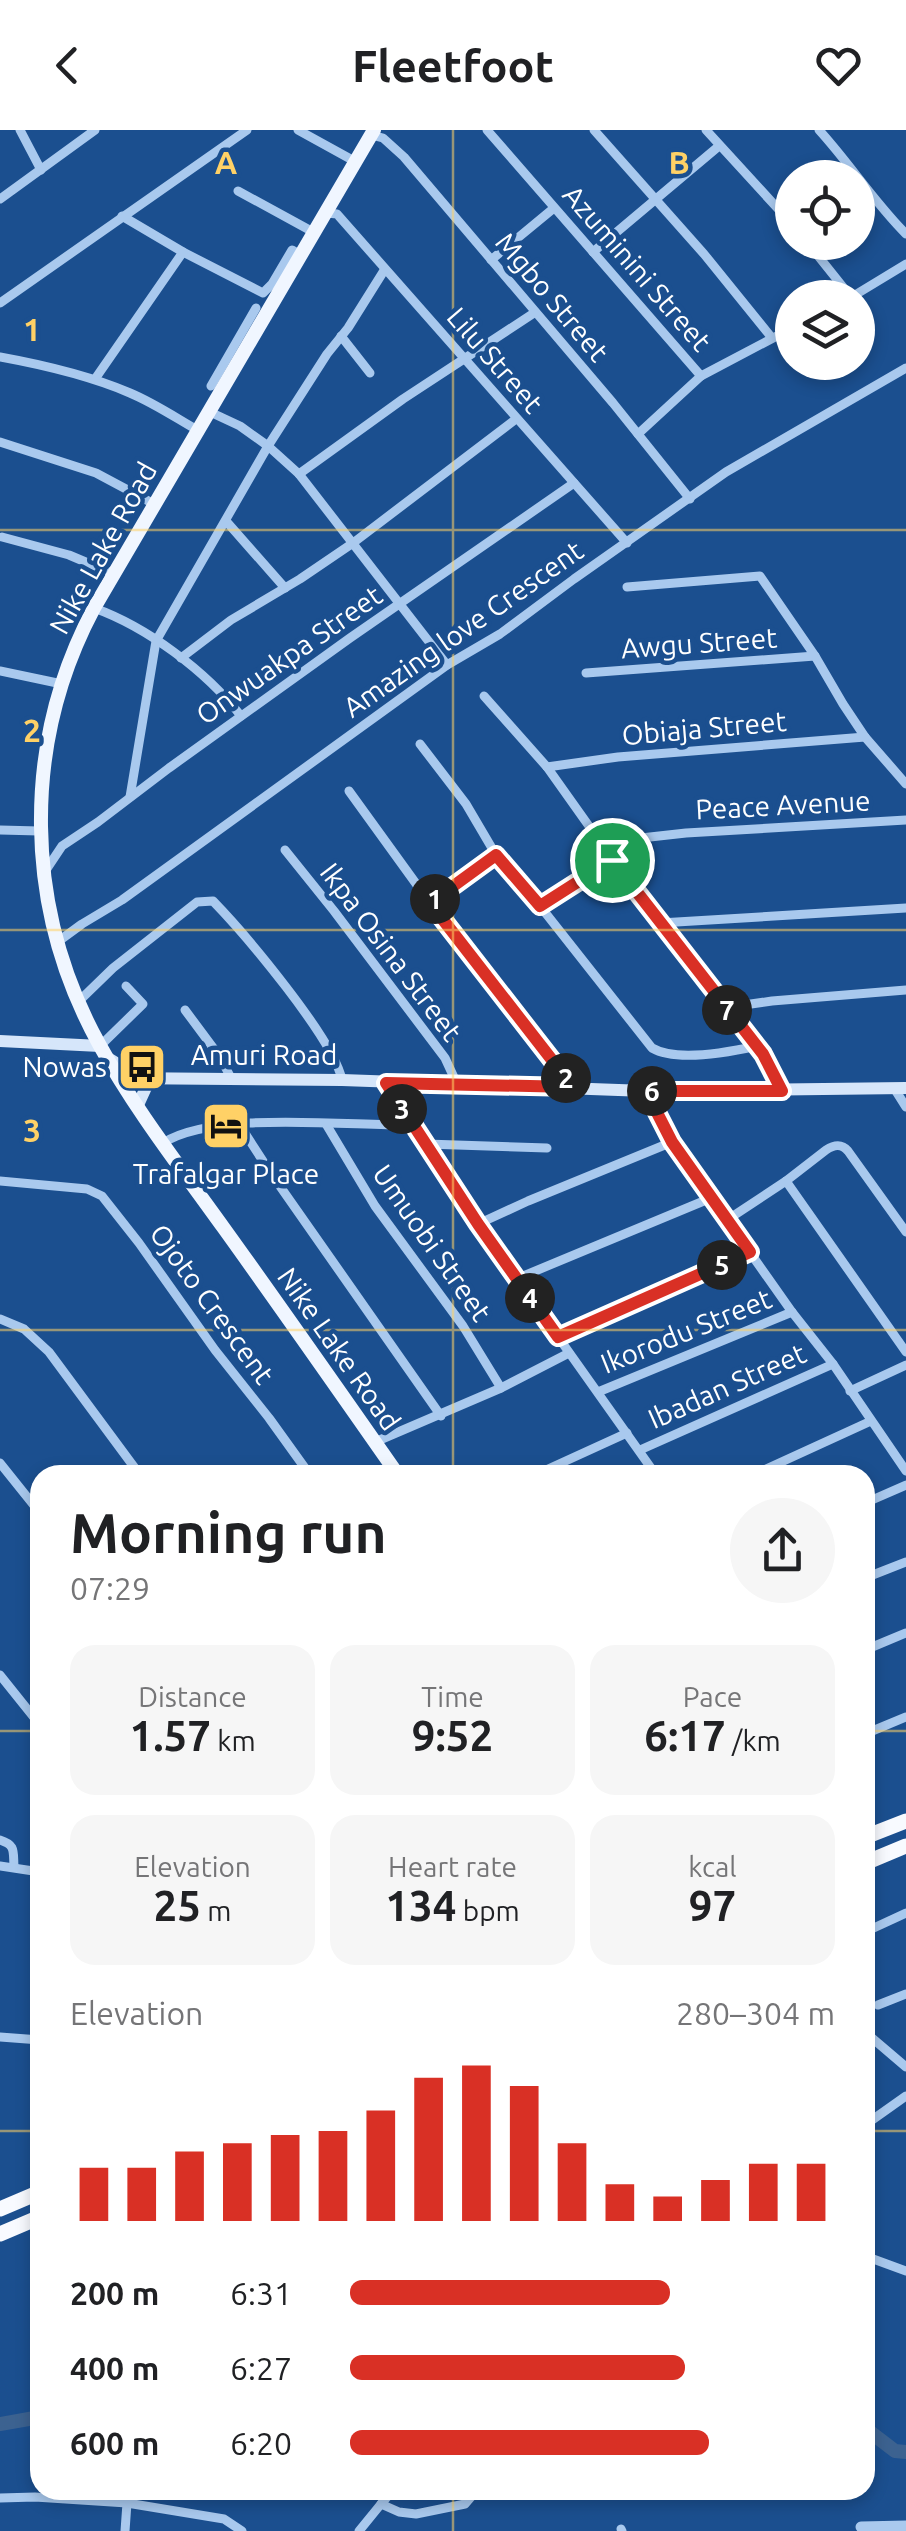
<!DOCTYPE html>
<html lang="en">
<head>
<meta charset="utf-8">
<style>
	body { margin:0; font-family:Ubuntu,sans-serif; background:#f6f6f6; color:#202124; height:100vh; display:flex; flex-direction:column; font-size:38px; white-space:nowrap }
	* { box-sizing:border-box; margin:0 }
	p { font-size:32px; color:#757577 }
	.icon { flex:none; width:55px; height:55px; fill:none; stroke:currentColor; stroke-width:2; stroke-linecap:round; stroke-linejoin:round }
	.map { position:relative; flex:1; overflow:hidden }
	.panel { position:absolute; left:30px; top:1335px; width:845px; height:1035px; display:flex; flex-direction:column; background:#fff; border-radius:30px; box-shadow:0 5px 15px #0003 }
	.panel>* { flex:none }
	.controls { position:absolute; left:775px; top:30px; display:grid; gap:20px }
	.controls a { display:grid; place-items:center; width:100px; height:100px; border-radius:50%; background:#fff; box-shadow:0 5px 15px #0003; font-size:50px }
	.pin { position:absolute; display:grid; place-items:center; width:85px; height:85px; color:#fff; margin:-42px; border:5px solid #fff; border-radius:50%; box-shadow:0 2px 10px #0007 }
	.km { position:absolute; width:50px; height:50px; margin:-25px; border-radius:50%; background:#222; color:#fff; font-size:28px; line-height:50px; text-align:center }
	.round { display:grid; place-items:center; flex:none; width:105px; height:105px; border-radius:52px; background:#f6f6f6 }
	.overview { display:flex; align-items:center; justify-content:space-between; height:170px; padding:0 40px }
	h1 { font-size:55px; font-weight:600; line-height:75px }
	.metrics { display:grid; grid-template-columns:repeat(3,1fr); gap:15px; height:170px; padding:10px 40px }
	.metrics div { display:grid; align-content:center; border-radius:25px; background:#f6f6f6; text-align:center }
	.metrics b { font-size:42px; font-weight:600 }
	.metrics small { font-size:28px; font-weight:400 }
	.metrics p { font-size:28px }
	.chart { height:280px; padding:20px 40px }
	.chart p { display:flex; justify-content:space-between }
	.chart svg { width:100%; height:180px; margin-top:10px; stroke:#d93025; stroke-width:6 }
	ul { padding:0 40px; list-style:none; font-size:32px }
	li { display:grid; grid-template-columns:160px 120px 1fr; align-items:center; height:75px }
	li i { height:25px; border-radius:12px; background:#d93025 }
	header { display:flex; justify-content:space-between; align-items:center; height:130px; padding:0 40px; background:#fff; font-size:45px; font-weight:600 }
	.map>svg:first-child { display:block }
</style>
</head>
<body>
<header><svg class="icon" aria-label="back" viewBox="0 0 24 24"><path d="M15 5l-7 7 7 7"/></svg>Fleetfoot<svg class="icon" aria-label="heart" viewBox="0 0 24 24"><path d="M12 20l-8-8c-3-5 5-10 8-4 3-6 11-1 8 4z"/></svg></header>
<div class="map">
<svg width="906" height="2401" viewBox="0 0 906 2401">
	<rect width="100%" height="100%" fill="#1b4f8f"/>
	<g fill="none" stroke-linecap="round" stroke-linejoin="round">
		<g stroke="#3c6290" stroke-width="14">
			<polyline points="0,2294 40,2287"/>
			<polyline points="865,2298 895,2321 906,2322"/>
		</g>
		<g stroke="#a9c9ee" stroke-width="9">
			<polyline points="20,0 41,40"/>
			<polyline points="298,0 356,32"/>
			<polyline points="487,0 701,246 792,198"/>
			<polyline points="594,0 704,124 772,208"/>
			<polyline points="706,0 792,94"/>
			<path d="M819,0C850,34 874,72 906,104"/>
			<polyline points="371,5 383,8 404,27 613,273 690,369"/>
			<polyline points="238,61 315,103"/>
			<polyline points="0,69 95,0"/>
			<polyline points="327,83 337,84 627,413"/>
			<polyline points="122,86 183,122 263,163 272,154 292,120 301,125"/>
			<polyline points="807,112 851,167"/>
			<polyline points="593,122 719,16"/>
			<polyline points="491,130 554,78"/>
			<polyline points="850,168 906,134"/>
			<polyline points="0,173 247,0"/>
			<polyline points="341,206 370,243"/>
			<path d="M0,227C44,235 88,245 130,263C154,273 176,288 199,301"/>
			<polyline points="95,249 183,122"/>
			<polyline points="211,256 256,178"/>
			<polyline points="210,282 240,296 268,316 299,344 447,535"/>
			<polyline points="638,304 701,246"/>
			<polyline points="0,312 96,343 154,374"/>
			<polyline points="299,344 403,269 534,183"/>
			<polyline points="226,391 285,458"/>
			<polyline points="2,407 69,425 114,444"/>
			<polyline points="627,457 760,446 815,526 843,574 865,607 906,654"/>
			<path d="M94,478C147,497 206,541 241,586"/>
			<polyline points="181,528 231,490 300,449 353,413 516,289"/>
			<polyline points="0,541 62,554"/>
			<polyline points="586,543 815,526"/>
			<polyline points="484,566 547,637 650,782 763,924 782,961"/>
			<path d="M420,614L466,674L496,725L540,776L652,918C676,932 730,922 757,916"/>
			<polyline points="547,637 618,627 865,607"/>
			<polyline points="349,661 430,773 573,957"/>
			<polyline points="130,667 156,511 268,316 327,224 348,198 385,139"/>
			<polyline points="0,700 39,701"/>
			<polyline points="605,719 641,708 686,703 906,690"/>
			<polyline points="285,720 334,781 445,928 457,954"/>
			<polyline points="44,743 62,716 98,692 169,638 350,508 574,353"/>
			<polyline points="430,773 496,725"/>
			<polyline points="540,776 612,731"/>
			<polyline points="660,793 906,778"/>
			<polyline points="56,813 82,794 122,770 447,535 500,504 574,449 726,342 906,238"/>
			<path d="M78,872L113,838L197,772L213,771C244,803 334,909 342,950"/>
			<polyline points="185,880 220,927 231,948"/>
			<polyline points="728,881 737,876 772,871 906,860"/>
			<polyline points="100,916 143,874 126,856"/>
			<polyline points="386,953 478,1094 656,1345"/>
			<polyline points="894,958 906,977"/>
			<polyline points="646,961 672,1012 792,1182 833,1234 906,1341"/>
			<polyline points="239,994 270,1042 441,1286"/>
			<polyline points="326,994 375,1076 463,1196 501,1258"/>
			<path d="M163,1013C214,980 349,996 413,995"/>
			<polyline points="426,1014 547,1018"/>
			<polyline points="0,1051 87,1059 102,1066 139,1113 215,1220 269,1288 310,1345"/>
			<polyline points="786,1051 906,1222"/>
			<path d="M727,1090L786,1051L826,1020C834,1015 841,1013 848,1021L906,1102"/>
			<polyline points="478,1094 528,1071 672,1012"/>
			<polyline points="516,1149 711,1068"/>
			<polyline points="0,1189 24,1199 49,1222 140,1345"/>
			<polyline points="558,1207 750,1123"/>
			<polyline points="850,1261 906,1235"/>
			<polyline points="598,1262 792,1182"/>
			<polyline points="375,1312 501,1258 569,1223"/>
			<polyline points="640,1320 833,1234"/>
			<polyline points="0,1333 40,1383"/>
			<polyline points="535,1345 627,1303"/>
			<polyline points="753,1345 871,1291"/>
			<polyline points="865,1373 906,1355"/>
			<polyline points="865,1448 906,1432"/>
			<polyline points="865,1520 906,1503"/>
			<polyline points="0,1545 40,1595"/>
			<polyline points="865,1604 906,1587"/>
			<path d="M0,1710C16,1715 13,1721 14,1737"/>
			<polyline points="0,1736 40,1742"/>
			<polyline points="865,1802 906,1783"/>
			<polyline points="878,1875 906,1864"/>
			<polyline points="865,1902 906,1937"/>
			<polyline points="0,1907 40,1910"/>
			<polyline points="865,1995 906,1966"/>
			<polyline points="865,2126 906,2141"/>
			<polyline points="393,2360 381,2374 399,2382 416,2384 465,2374 477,2360"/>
			<polyline points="0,2368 35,2367 127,2373 125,2401"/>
			<polyline points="127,2373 224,2389 242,2401"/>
			<polyline points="621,2399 622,2401"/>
			<polyline points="359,2401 381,2374"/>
		</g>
		<polyline stroke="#a9c9ee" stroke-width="11" points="861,2397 906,2396"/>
		<g stroke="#d6e6fa" stroke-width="12">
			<polyline points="0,911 100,916"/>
			<polyline points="106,927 139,947"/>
			<polyline points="120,948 342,950 646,961 906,958"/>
			<polyline points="138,975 148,953"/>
		</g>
		<path stroke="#f0f6ff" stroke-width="14" d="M374,0L94,478C21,615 24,778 99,914C134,978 180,1037 223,1097C282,1179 340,1262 398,1345"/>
		<g stroke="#f8faff" stroke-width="15">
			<polyline points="865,1707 906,1691"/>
			<polyline points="865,1733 906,1716"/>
			<polyline points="0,2079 40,2062"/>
			<polyline points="0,2104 40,2087"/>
		</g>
	</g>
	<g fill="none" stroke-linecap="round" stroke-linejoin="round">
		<g stroke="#fff" stroke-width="20">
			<polygon id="route" points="496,725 540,776 612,730 763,924 782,961 646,961 672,1012 750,1122 558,1207 478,1094 386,953 573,957 430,773"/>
		</g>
		<use href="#route" stroke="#d93025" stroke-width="12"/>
	</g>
	<path fill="none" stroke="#ffd166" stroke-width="2.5" stroke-opacity="0.55" d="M453,0V1345M0,400H906M0,800H906M0,1200H906M0,1601H40M865,1601H906M0,2001H40M865,2001H906M453,2360V2401"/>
	<defs>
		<g id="bus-square" transform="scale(2.5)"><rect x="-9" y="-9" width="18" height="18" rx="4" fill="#ffd166" stroke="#1b4f8f"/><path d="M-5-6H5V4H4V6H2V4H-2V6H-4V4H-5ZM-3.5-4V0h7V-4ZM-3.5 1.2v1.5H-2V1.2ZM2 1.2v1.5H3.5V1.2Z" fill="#111"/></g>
		<g id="hotel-square" transform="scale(2.5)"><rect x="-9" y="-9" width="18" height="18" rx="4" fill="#ffd166" stroke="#1b4f8f"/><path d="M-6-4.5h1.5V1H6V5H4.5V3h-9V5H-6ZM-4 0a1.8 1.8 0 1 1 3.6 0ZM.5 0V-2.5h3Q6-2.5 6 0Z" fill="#111"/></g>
	</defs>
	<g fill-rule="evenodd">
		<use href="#bus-square" x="142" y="937"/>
		<use href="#hotel-square" x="226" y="996"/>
	</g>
	<g text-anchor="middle" stroke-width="9" stroke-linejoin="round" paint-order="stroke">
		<g font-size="28" fill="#fff" stroke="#1b4f8f">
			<text transform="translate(637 138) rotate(49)" y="10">Azuminini Street</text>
			<text transform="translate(552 167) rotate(50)" y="10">Mgbo Street</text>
			<text transform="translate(495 230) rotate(49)" y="10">Lilu Street</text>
			<text transform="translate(103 418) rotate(-61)" y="10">Nike Lake Road</text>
			<text transform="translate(463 499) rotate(-35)" y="10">Amazing love Crescent</text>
			<text transform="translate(699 513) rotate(-4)" y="10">Awgu Street</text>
			<text transform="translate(289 525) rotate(-35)" y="10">Onwuakpa Street</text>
			<text transform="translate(704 598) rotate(-5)" y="10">Obiaja Street</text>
			<text transform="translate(783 675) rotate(-3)" y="10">Peace Avenue</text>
			<text transform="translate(391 822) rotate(53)" y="10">Ikpa Osina Street</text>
			<text x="264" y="935">Amuri Road</text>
			<text transform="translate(432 1113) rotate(55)" y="10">Umuobi Street</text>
			<text transform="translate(212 1174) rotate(54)" y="10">Ojoto Crescent</text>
			<text transform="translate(686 1201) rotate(-22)" y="10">Ikorodu Street</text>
			<text transform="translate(339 1219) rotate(55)" y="10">Nike Lake Road</text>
			<text transform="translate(727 1256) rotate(-24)" y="10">Ibadan Street</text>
		</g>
		<g font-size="28" fill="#fff" stroke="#1b4f8f" text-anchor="end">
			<text x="107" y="947">Nowas</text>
			<text x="226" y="1054" text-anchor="middle">Trafalgar Place</text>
		</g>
	</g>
	<g font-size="32" text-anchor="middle" font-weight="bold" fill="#ffd166" stroke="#1b4f8f" stroke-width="9" stroke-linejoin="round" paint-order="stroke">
		<text x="226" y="44">A</text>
		<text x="679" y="44">B</text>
		<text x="32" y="211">1</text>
		<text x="32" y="612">2</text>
		<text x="32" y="1012">3</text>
	</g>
</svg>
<div class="controls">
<a><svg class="icon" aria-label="locate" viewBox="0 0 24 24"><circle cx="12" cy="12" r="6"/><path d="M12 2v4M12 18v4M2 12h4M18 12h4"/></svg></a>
<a><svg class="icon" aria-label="layers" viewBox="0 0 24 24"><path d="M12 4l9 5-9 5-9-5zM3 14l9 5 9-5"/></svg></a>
</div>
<div class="pin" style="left:612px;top:730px;background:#1e9e55"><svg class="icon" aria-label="arrive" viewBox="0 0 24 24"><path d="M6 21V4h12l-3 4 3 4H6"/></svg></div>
<b class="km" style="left:435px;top:769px">1</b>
<b class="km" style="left:566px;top:948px">2</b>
<b class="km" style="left:402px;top:979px">3</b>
<b class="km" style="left:530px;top:1168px">4</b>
<b class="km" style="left:722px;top:1135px">5</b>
<b class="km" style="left:652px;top:961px">6</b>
<b class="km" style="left:727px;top:880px">7</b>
<section class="panel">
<div class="overview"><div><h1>Morning run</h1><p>07:29</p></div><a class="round"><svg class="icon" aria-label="share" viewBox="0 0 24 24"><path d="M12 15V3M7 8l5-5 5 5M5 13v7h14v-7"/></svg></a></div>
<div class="metrics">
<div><p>Distance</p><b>1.57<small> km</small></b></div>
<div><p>Time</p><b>9:52</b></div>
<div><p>Pace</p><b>6:17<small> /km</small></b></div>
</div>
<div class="metrics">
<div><p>Elevation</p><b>25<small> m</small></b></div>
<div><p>Heart rate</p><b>134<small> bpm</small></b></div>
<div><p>kcal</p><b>97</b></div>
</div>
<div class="chart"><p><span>Elevation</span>280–304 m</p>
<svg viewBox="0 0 160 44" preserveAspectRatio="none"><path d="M5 44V31M15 44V31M25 44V27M35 44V25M45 44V23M55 44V22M65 44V17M75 44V9M85 44V6M95 44V11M105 44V25M115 44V35M125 44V38M135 44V34M145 44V30M155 44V30"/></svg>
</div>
<ul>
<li><b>200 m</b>6:31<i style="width:66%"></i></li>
<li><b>400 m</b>6:27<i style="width:69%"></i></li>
<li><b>600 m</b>6:20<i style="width:74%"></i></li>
</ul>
</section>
</div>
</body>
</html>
